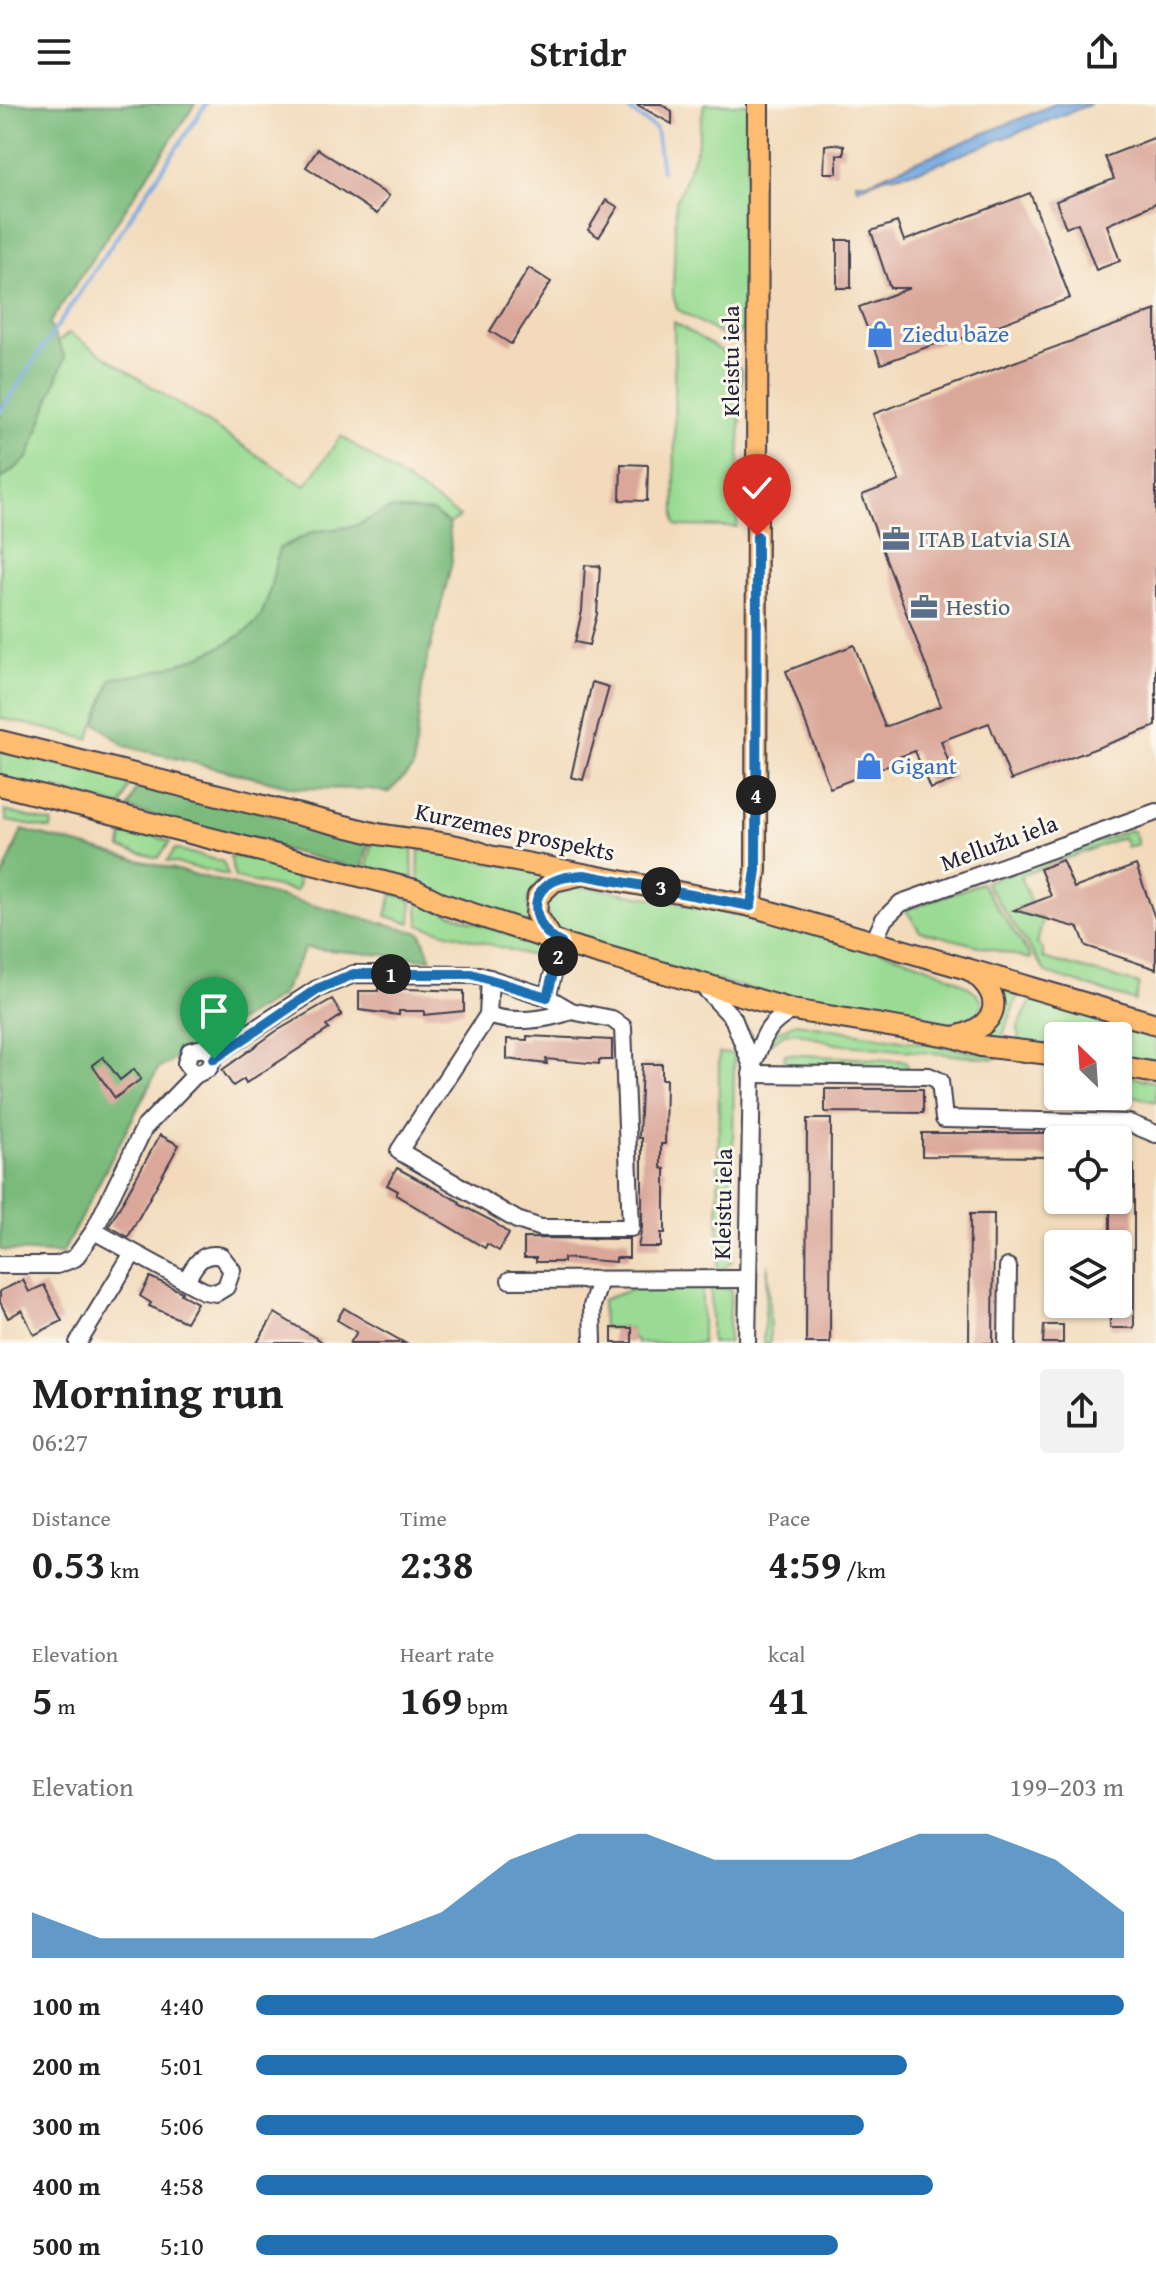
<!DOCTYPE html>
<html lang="en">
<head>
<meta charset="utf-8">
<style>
	body { margin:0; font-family:"Gentium Book Plus",serif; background:#f2f2f2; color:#222; height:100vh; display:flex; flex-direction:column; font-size:30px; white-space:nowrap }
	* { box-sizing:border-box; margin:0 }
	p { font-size:26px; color:#767676 }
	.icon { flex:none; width:44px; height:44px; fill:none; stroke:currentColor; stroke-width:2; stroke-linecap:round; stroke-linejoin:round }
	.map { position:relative; height:1239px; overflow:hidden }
	.details { display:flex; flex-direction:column; background:#fff; flex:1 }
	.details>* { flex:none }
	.needle { width:52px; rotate:335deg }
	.tools { position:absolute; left:1044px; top:918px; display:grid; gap:16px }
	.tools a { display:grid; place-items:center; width:88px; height:88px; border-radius:8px; background:#fff; box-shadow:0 2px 6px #0004; font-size:40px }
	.pin { position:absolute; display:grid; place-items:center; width:68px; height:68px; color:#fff; margin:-82px -34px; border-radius:50% 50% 50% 0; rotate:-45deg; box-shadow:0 0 8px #0007 }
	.pin .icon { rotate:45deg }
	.km { position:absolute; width:40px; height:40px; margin:-20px; border-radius:50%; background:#222; color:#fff; font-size:22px; line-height:40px; text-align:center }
	.round { display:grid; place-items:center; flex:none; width:84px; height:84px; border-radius:8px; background:#f2f2f2 }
	.summary { display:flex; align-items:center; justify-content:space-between; height:136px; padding:0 32px }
	h1 { font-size:44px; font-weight:600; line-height:60px }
	.metrics { display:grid; grid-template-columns:repeat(3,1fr); gap:12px; height:136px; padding:8px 32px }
	.metrics div { display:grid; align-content:center }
	.metrics b { font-size:40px; font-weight:600 }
	.metrics small { font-size:22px; font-weight:400 }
	.metrics p { font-size:22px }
	.chart { height:224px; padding:16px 32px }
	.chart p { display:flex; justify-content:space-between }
	.chart svg { width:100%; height:144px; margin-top:8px; fill:#1f6fb2; opacity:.7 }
	ul { padding:0 32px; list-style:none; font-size:26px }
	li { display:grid; grid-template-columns:128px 96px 1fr; align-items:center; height:60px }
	li i { height:20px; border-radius:10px; background:#1f6fb2 }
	header { display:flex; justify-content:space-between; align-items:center; height:104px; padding:0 32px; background:#fff; font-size:36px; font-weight:600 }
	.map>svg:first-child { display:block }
</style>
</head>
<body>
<header><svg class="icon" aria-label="menu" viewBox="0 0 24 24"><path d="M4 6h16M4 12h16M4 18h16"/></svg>Stridr<svg class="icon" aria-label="share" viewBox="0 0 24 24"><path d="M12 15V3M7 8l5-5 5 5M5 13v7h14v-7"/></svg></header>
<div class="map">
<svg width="1156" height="1239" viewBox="0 0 1156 1239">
	<rect width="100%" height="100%" fill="#fbf7ec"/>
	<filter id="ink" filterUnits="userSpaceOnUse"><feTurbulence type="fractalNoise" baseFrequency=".0125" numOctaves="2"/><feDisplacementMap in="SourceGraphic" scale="16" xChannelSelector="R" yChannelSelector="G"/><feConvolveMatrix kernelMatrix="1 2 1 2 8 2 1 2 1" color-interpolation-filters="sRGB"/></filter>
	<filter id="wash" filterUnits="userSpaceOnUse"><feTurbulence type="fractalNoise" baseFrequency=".006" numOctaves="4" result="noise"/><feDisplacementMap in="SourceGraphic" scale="32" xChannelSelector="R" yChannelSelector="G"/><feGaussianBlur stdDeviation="1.8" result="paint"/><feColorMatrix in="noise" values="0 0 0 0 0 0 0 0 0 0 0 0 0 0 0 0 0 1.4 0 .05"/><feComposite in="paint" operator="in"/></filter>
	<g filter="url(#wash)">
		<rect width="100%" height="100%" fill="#f2daba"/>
		<g fill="#99db92" stroke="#5e7e66" stroke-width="2">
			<polygon points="704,0 748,0 746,221 736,233 727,234 677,205 673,190 676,98 697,44"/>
			<polygon points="674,218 733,254 742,268 737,423 678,422 675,418"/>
			<path d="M69,229L305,382L341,332L460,413L449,420L433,408L390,405L355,422L313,428L279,444C275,461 268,504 258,516C231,547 152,572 112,574L89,635L0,614V376L28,354L65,253L58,238Z"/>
			<polygon points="0,644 130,678 122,702 0,673"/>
			<polygon points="5,707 52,719 51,725 7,717"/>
			<polygon points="124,720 170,738 158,754 121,744"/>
			<polygon points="1129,726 1134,728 1138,740 1127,743 1123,733 1020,772 1031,799 1015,806 1043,815 1037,840 1043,846 1043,854 1139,880 1135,897 1046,869 985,778"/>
			<polygon points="373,736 412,745 413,782 366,767"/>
			<polygon points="175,745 223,758 228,771 167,757"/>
			<polygon points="419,745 545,768 528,795 531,823 418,784"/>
			<polygon points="230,752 289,761 299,778 296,787 235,774"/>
			<polygon points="981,779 1031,853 1030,855 920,827 906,806"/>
			<path d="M572,781C637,790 957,846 982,897L980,910L961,923C825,905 683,876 556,824C535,798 545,791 572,781Z"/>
			<polygon points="392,790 412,796 411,819 386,812"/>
			<polygon points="418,798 546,844 551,850 550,857 419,821"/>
			<polygon points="998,881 1020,886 1001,936 985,933 998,918"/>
			<polygon points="1034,891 1156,929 1156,962 1118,955 1118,932 1058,932 1058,944 1019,939 1018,923"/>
			<polygon points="796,919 1000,952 995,955 836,940 796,928 784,930 769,941 776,928"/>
			<polygon points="719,949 734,950 732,1158 718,1168"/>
			<polygon points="785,950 906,957 909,967 783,966"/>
			<polygon points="1118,970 1156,978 1156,998 1118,988"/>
			<polygon points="768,1159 770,1239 763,1239"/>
			<polygon points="702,1181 702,1239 636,1239 636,1235 632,1235 631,1224 603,1224 602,1196 636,1184"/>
			<polygon points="711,1182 731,1186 728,1239 711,1239"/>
		</g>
		<g fill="#7abb7c" stroke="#4e6e5c" stroke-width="2">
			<polygon points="0,0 195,0 49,220 65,253 28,354 0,376"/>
			<path d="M390,405L433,408L449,420L452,458L423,573L413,664L388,689L370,685L297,684L125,642L96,619L112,574C153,572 231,547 258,516C268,504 275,461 279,445L313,428L355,422Z"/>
			<polygon points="138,678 370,735 362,766 128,705"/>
			<polygon points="22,726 421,829 431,855 305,844 281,892 158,965 62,1150 0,1146 0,779"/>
		</g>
		<polygon fill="#72a8e0" stroke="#4a658e" stroke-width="2" points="1055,0 1091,0 922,66 884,73 857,84 856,78 867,78"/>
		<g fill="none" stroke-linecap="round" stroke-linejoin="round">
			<g stroke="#72a8e0" stroke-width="4">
				<polyline points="621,0 656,25 662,67"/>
				<polyline points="0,308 206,0"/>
			</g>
		</g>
		<g id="blocks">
			<g fill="#daa79a">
				<polygon points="636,0 661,0 672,7 672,20"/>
				<polygon points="1156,33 1156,99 1107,121 1120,157 1096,166 1078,119 1066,124 1056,97 1114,75 1105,53"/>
				<polygon points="832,40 844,41 844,51 837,51 837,69 824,69 825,41"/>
				<polygon points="318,45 389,92 377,110 306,63"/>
				<polygon points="1030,89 1070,194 956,237 954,233 881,260 859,203 910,184 890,184 871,127 897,118 904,137"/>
				<polygon points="606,96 618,103 599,133 588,126"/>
				<rect x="837" y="136" width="14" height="48"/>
				<polygon points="529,164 551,178 511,240 490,227"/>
				<polygon points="1156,206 1156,622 1011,676 989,619 941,637 955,676 930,685 915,647 896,654 898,658 830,684 786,567 854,541 885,623 941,602 862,391 899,377 873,310"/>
				<polygon points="621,360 648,361 647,397 620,396"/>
				<polygon points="585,461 600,462 597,510 589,541 575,538 582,507"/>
				<polygon points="592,578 609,583 583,676 571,673"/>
				<polygon points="1062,756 1074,784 1136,761 1156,817 1156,865 1086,842 1079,824 1014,806 1051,792 1040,765"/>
				<polygon points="378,884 464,887 464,907 424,911 424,907 399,907 399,911 359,906 359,887 378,887"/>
				<polygon points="332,895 342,911 326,922 329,925 246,979 244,975 233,982 222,966 275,928"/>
				<polygon points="527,932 612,936 612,956 599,956 599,960 546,955 547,960 507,955 507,935 527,936"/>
				<polygon points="103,953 120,976 134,965 141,975 115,994 92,961"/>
				<polygon points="642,960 662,960 662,975 666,975 665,1040 661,1040 661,1064 665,1065 665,1129 661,1129 661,1143 638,1143 642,1124 642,1034 639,1034"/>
				<polygon points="825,985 923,985 923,1009 825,1008"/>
				<polygon points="807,1015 831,1015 830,1239 806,1239"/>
				<polygon points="922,1029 1058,1029 1058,1053 922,1052"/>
				<polygon points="160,1031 179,1041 128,1133 109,1122"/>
				<polygon points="1118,1061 1134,1061 1134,1224 1110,1224 1110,1200 1118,1200 1118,1140 1110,1140 1110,1096 1118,1096"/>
				<polygon points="397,1064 460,1098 459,1100 494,1118 509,1130 499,1147 487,1140 485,1144 396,1091 398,1087 387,1081"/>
				<polygon points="970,1110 994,1110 993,1239 969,1239"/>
				<polygon points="524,1134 629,1135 629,1154 616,1154 616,1158 563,1154 563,1158 536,1158 536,1154 524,1154"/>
				<polygon points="150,1173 182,1188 181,1190 197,1199 186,1218 149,1202 151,1199 140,1192"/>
				<polygon points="23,1176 29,1188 44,1181 62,1217 34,1231 22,1206 8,1214 0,1198 0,1187"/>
				<polygon points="344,1204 364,1216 405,1239 350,1239 357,1228 337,1216"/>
				<polygon points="275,1209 324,1239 257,1239"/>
				<polygon points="1044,1221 1063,1221 1063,1239 1043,1239"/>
				<rect x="612" y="1224" width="20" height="15"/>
			</g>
		</g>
	</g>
	<g filter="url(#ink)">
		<use href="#blocks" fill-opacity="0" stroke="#413e4e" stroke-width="2"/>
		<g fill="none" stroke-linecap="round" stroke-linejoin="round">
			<g stroke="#413e4e" stroke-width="20">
				<g id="minor">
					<polyline points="875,835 884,815 901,799 1156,708"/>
					<polyline points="490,874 488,911 399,1047 517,1116 541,1124 631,1124 623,923 612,915 571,907 547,893"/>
					<polyline points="703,882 733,914 752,962"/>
					<path d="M488,911C513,920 546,916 571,907"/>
					<polyline points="751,970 929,972 940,977 944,1015 1129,1019 1156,1030"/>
					<polyline points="195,971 186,959 190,947 203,944 215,951"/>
					<path d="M94,1127L204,1187L216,1189L226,1183L232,1166L221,1152C201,1147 194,1162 186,1177"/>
					<polyline points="0,1161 57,1161 75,1154 94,1127 144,1024 195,971 209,964 215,951 317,885 354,870 479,871 547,893 561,839"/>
					<polyline points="510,1176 747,1175"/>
					<polyline points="78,1239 133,1149"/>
					<polyline points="593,1239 592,1202 600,1176"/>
					<path d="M747,1239L752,962C765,934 762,923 793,906"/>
					<polyline points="1007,1239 1008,1163"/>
				</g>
			</g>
			<g stroke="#413e4e" stroke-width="24">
				<g id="major">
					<path d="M0,637L373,729C412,737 451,736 489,752L751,802L1156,920"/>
					<polyline points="0,681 415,786 443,800 561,839 793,906 954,933 981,942 1058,951"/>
					<polyline points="751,802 756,766 758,0"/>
					<polyline points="552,835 536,810 538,792 554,777 580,771"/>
					<path d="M954,933C997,924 1008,894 971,867"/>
					<polyline points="1118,962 1156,969"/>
				</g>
			</g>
			<use href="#minor" stroke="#fff" stroke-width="16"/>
			<use href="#major" stroke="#febc70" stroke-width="20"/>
		</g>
	</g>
	<g fill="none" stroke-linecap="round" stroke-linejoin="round" filter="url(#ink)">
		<g stroke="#fff" stroke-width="16">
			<path id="route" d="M214,955L317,885L354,870H471L547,893L561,839C540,830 525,798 547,781C558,773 571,772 584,771L751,802L756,766L757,432"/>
		</g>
		<use href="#route" stroke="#1f6fb2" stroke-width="10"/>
	</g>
	<defs>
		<g id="shop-bare" transform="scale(2.16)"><path d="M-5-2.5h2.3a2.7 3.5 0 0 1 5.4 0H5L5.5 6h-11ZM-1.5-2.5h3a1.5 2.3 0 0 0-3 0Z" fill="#3f7fe0" stroke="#fbf7ec" stroke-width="2.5" paint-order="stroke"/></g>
		<g id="office-bare" transform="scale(2.16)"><path d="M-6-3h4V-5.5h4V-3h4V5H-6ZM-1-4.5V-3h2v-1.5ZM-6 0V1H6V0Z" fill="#5c6f8a" stroke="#fbf7ec" stroke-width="2.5" paint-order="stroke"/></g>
	</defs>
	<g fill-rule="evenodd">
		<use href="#shop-bare" x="880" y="230"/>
		<use href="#office-bare" x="896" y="435"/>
		<use href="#office-bare" x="924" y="503"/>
		<use href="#shop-bare" x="869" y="662"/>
	</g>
	<g text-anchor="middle" stroke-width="6" stroke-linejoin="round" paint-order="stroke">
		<g font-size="24" fill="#366cbe" stroke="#fbf7ec" text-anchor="start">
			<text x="902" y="238">Ziedu bāze</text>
			<text x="891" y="670">Gigant</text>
		</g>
		<g font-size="24" fill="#22223b" stroke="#fbf7ec">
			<text transform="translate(731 257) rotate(-90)" y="8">Kleistu iela</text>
			<text transform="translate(515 728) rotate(12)" y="8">Kurzemes prospekts</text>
			<text transform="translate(999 739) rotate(-20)" y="8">Mellužu iela</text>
			<text transform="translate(723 1100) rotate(-89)" y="8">Kleistu iela</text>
		</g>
		<g font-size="24" fill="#4e5e75" stroke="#fbf7ec" text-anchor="start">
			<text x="918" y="443">ITAB Latvia SIA</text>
			<text x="946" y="511">Hestio</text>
		</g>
	</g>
</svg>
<div class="tools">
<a><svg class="needle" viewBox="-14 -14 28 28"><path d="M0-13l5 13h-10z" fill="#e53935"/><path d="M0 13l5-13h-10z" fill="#767676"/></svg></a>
<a><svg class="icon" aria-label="locate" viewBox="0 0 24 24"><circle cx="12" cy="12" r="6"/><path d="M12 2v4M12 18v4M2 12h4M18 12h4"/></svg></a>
<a><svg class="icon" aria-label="layers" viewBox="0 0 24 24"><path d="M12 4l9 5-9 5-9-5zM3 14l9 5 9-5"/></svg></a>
</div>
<div class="pin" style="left:214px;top:955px;background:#1e9e55"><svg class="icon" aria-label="arrive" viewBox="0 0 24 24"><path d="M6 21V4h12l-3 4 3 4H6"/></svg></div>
<div class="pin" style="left:757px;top:432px;background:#d93025"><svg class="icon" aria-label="check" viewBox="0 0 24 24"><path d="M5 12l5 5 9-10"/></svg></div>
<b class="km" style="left:391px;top:870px">1</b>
<b class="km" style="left:558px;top:852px">2</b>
<b class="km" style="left:661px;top:783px">3</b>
<b class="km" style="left:756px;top:691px">4</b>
</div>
<section class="details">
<div class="summary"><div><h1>Morning run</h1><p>06:27</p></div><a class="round"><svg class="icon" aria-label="share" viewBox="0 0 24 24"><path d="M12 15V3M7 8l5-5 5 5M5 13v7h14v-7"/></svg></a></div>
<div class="metrics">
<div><p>Distance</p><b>0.53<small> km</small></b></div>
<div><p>Time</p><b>2:38</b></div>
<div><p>Pace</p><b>4:59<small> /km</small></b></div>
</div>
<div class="metrics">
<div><p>Elevation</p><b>5<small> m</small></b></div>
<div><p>Heart rate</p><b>169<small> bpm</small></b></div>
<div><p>kcal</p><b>41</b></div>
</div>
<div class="chart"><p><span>Elevation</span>199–203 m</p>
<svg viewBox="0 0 160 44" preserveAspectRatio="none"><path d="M0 44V30L10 38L20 38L30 38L40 38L50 38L60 30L70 14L80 6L90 6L100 14L110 14L120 14L130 6L140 6L150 14L160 30V44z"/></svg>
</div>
<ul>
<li><b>100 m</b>4:40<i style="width:100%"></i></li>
<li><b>200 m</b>5:01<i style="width:75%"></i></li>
<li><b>300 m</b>5:06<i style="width:70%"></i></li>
<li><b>400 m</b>4:58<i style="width:78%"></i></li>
<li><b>500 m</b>5:10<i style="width:67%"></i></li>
</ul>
</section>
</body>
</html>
